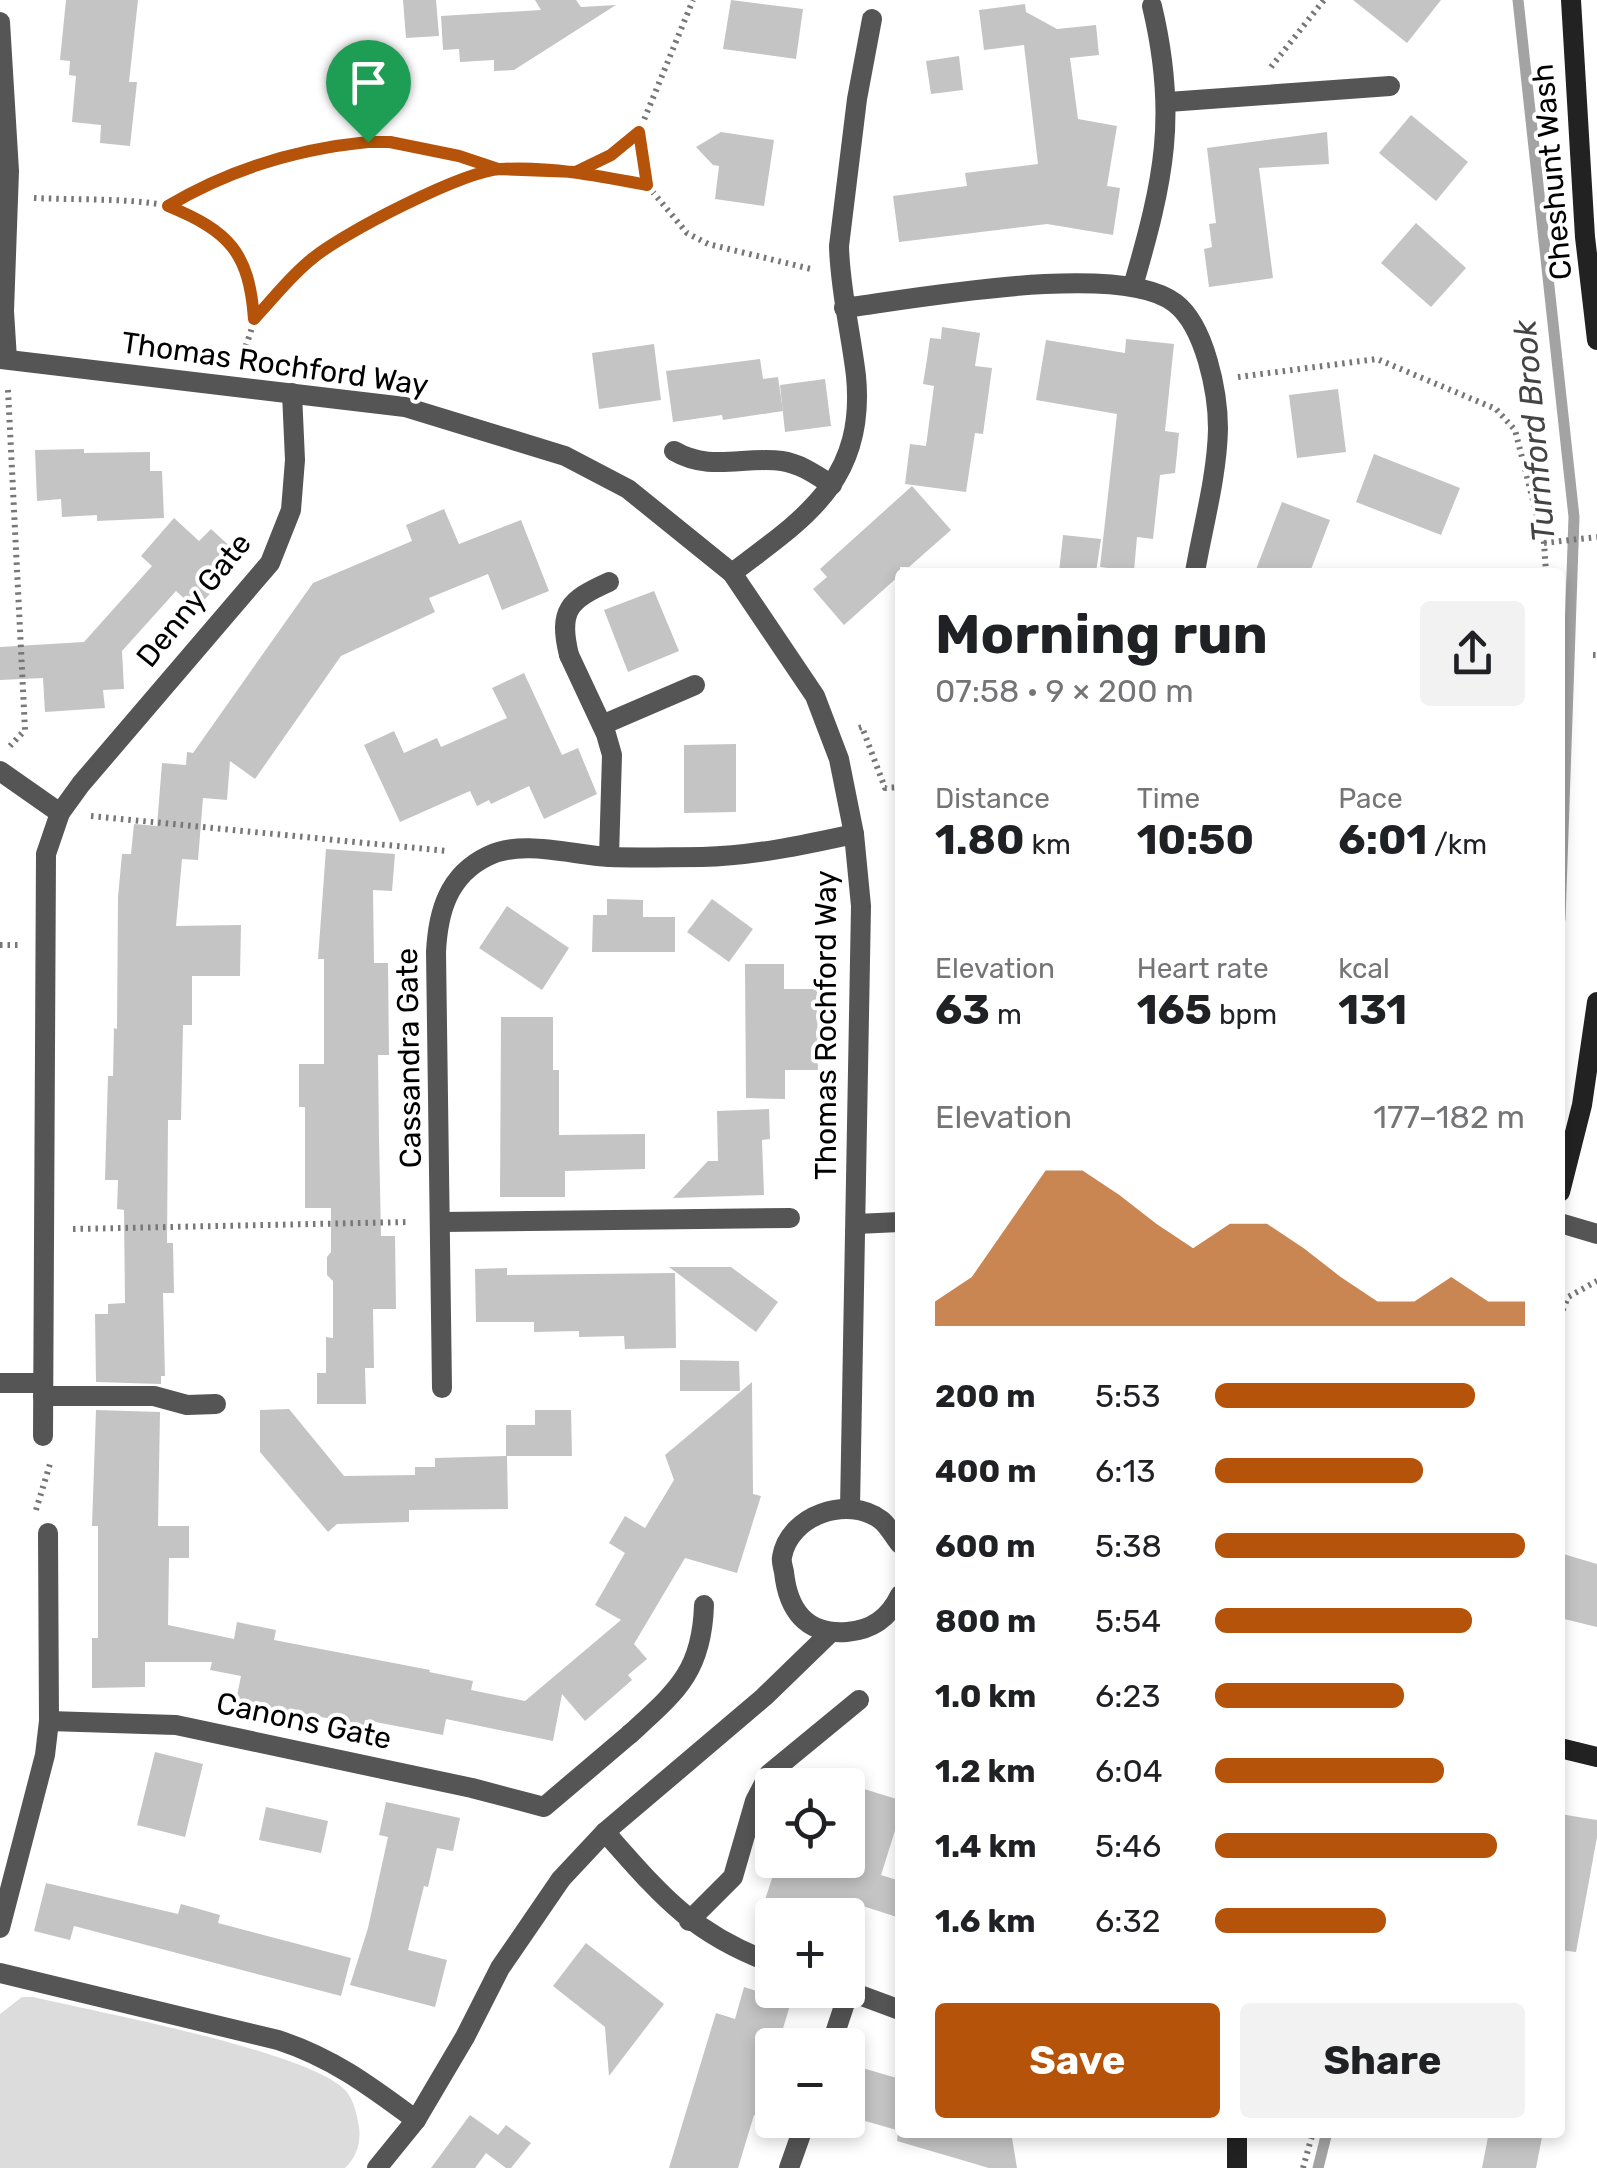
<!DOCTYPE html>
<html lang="en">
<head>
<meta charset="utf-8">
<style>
	body { margin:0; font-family:Rubik,sans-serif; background:#f2f2f2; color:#202124; height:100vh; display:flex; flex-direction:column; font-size:38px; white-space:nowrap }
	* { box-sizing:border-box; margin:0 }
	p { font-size:32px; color:#757577 }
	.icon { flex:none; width:55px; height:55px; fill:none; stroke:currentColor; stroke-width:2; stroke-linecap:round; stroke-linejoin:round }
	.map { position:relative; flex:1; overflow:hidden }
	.details { position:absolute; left:895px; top:568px; width:670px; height:1570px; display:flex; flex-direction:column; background:#fff; border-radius:10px; box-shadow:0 5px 15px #0003 }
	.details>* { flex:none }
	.tools { position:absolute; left:755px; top:1768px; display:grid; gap:20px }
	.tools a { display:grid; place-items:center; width:110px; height:110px; border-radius:10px; background:#fff; box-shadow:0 5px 15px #0003; font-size:50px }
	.pin { position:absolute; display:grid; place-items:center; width:85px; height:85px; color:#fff; margin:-102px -42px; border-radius:50% 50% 50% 0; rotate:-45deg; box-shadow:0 0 10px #0007 }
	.pin .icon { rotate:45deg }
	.round { display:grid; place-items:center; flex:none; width:105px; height:105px; border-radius:10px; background:#f2f2f2 }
	.summary { display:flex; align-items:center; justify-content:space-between; height:170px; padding:0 40px }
	h1 { font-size:55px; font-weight:700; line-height:75px }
	.figures { display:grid; grid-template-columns:repeat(3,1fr); gap:15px; height:170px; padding:10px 40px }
	.figures div { display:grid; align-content:center }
	.figures b { font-size:42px; font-weight:700 }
	.figures small { font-size:28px; font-weight:400 }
	.figures p { font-size:28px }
	.chart { height:280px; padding:20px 40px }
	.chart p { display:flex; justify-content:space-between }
	.chart svg { width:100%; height:180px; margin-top:10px; fill:#b45309; opacity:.7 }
	.button { display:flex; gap:20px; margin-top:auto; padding:20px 40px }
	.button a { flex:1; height:115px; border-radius:10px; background:#b45309; color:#fff; font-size:40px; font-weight:700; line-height:115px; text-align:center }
	.button a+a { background:#f2f2f2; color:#202124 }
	ul { padding:0 40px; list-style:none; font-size:32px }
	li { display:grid; grid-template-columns:160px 120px 1fr; align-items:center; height:75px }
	li i { height:25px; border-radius:12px; background:#b45309 }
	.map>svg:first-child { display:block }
</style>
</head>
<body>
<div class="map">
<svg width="1597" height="2168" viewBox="0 0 1597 2168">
	<rect width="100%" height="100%" fill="#fff"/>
	<path fill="#dcdcdc" d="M22,1997H33C96,2012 309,2051 346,2091C354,2100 357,2115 359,2127C361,2142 357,2157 345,2168H0V2014Z"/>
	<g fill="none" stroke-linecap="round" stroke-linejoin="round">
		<g stroke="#a3a3a3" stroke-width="11">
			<polyline points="1518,0 1574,517 1560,919"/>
			<polyline points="1318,2168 1327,2132"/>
		</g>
	</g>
	<g fill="#c4c4c4">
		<polygon points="66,0 138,0 129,82 137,82 130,146 100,143 101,125 72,122 76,76 69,75 70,61 60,60"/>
		<polygon points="403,0 436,0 439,36 406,38"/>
		<polygon points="535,0 576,0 581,7 616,5 514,70 494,71 494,60 460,62 459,49 443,50 441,16 541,10"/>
		<polygon points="731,0 803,9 796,59 723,49"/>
		<polygon points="1353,0 1441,0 1407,43"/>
		<polygon points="1025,4 1026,12 1057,29 1096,25 1099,55 1070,58 1078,119 1117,126 1107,186 1120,188 1113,235 1047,224 899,242 893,196 967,186 965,173 1038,164 1024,45 984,50 979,10"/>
		<polygon points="959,56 963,90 931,94 926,61"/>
		<polygon points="1411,115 1468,162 1436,201 1379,153"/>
		<polygon points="721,132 774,140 764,206 715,199 719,166 713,165 696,147"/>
		<polygon points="1327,132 1329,164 1259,168 1273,278 1209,287 1204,249 1212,247 1209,224 1216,223 1207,148"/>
		<polygon points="1416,223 1466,268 1431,307 1381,263"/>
		<polygon points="942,327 980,333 975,366 992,368 983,434 975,433 966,492 905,484 910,444 926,446 934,386 923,384 927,359 930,338 941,339"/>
		<polygon points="1126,339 1174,344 1165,431 1179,433 1175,473 1160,475 1153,539 1137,537 1134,571 1100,567 1117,414 1036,400 1046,340 1125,353"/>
		<polygon points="654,344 661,400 599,409 592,353"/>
		<polygon points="760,359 763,379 778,377 783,411 723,420 722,415 673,422 666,371"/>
		<polygon points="825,379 831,426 785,432 780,385"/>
		<polygon points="1338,389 1346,452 1297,458 1289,395"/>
		<polygon points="84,449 84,453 150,452 150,471 162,471 164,518 97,521 97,515 62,517 61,499 37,501 35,450"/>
		<polygon points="1374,454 1460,488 1441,535 1356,502"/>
		<polygon points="912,486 951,530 909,567 900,567 900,575 844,625 813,589 827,577 820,569"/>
		<polygon points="1282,502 1330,520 1310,572 1255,572"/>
		<polygon points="444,509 459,544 521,520 549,591 502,610 488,574 429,598 435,612 341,656 255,779 230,761 227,800 203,798 198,860 182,859 176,926 241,925 240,976 192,976 192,1025 183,1025 181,1120 168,1120 167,1243 173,1243 174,1293 163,1293 165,1376 161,1376 161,1384 96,1382 95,1314 108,1314 108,1304 125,1303 124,1210 117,1209 118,1180 105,1180 108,1076 113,1076 114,1028 117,1029 118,897 122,854 131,854 134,824 157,826 162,763 186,765 187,752 193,753 313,583 412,541 406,525"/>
		<polygon points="174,518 199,541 211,529 235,551 221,568 228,574 196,609 176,591 122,651 124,689 103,690 105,708 45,712 43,678 0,680 0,647 84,642 152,566 141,556"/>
		<polygon points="1063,535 1101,539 1096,572 1059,572"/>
		<polygon points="654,591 679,651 628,672 604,610"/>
		<polygon points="524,673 562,755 578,748 597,794 544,819 529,786 491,804 489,800 477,806 470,791 400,822 364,745 394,731 404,753 437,738 441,747 507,718 492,688"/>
		<polygon points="736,744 736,812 684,813 684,745"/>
		<polygon points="326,849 395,854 392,891 373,890 374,963 388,963 389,1055 378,1055 379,1138 381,1236 395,1236 396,1309 373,1309 374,1368 365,1368 366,1404 317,1404 317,1373 326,1373 326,1337 333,1338 333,1281 327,1275 327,1257 331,1252 331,1208 305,1208 305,1107 299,1107 299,1064 324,1064 324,959 318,959"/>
		<polygon points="607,899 643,900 643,917 675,917 675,952 592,952 593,915 607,915"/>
		<polygon points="712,899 753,929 729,962 687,932"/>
		<polygon points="507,906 569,948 542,990 479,948"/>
		<polygon points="745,964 784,964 784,989 817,989 818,1070 785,1070 785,1099 746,1098"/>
		<polygon points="501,1017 553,1017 553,1070 559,1070 559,1135 645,1134 645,1169 565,1171 565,1197 500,1197"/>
		<polygon points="769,1109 770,1139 762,1140 764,1195 673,1198 708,1161 718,1161 717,1111"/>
		<polygon points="669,1267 731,1267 778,1302 756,1332"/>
		<polygon points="507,1268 507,1275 675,1273 676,1348 625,1349 624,1336 579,1337 579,1331 534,1332 534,1322 476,1322 475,1269"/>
		<polygon points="680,1360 739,1361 740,1391 680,1391"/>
		<polygon points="752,1382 753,1494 761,1496 737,1573 685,1558 634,1644 647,1659 628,1675 632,1680 585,1721 562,1694 553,1741 446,1719 443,1735 365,1720 364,1725 236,1701 241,1676 210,1670 212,1662 145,1662 145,1687 92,1688 92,1638 98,1638 98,1526 92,1526 96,1410 160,1412 158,1526 189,1526 189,1558 169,1558 168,1625 234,1639 237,1622 276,1630 274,1640 430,1670 429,1672 473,1681 471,1690 525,1701 621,1620 595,1605 625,1553 609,1543 625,1516 645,1528 674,1480 665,1455"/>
		<polygon points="289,1409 344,1476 415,1475 415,1467 435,1467 435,1458 506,1456 506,1425 535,1425 535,1410 571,1410 572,1456 507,1456 508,1509 409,1510 409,1522 337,1524 328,1532 260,1452 260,1410"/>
		<polygon points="1560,1553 1597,1564 1597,1627 1560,1618"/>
		<polygon points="155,1752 203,1764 185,1837 137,1825"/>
		<polygon points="854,1786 900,1800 900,1815 881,1875 900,1881 900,1918 841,1899 839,1905 817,1898 812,1915 760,1915 778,1860 848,1860 848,1806"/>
		<polygon points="386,1802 460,1818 453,1851 437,1848 428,1887 424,1886 408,1950 447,1960 435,2007 350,1985 368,1928 388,1837 379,1835"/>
		<polygon points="266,1807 328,1821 321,1853 259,1840"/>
		<polygon points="1560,1814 1597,1820 1597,1837 1576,1952 1560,1950"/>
		<polygon points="46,1883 178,1914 181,1904 220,1915 218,1923 351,1958 341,1996 74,1926 70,1940 34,1931"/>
		<polygon points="586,1943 664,2004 609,2076 605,2027 553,1986"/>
		<polygon points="744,1987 791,2002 778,2045 772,2045 772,2076 760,2117 754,2115 738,2168 669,2168 716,2013 735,2019"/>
		<polygon points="859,2067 900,2079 900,2131 848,2116 848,2104"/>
		<polygon points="470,2115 498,2135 506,2125 531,2143 511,2168 506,2168 486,2153 475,2168 431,2168"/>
		<polygon points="898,2132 1011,2132 1017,2168 989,2168 897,2141"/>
		<polygon points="1489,2132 1543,2132 1536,2168 1482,2168"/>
	</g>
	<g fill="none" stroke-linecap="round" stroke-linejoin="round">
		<g stroke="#777" stroke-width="6" stroke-dasharray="2.5 5" stroke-linecap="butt">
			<polyline points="1271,67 1324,0"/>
			<polyline points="577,172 611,155 638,133"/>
			<polyline points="647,185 639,132 693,0"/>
			<path d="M34,198C77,200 123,198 165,205C219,215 255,262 254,316C253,330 245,346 241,360"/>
			<path d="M168,206C229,169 319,134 391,142C427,146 463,157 497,169"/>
			<polyline points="254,319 288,279 317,254 425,196 498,169 576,172 647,185 687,233 708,244 811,269"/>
			<polyline points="1238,377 1377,359 1496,409 1515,430 1544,543 1546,572"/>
			<polyline points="8,390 25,730 10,746"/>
			<polyline points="1544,543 1597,537"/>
			<polyline points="1593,655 1597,655"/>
			<polyline points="859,728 862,727 885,788 900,787"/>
			<polyline points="91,816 447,851"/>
			<polyline points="0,945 20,945"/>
			<polyline points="73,1229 410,1222"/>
			<polyline points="1560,1317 1568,1297 1597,1281"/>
			<polyline points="36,1510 50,1464"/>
			<polyline points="1303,2168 1313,2132"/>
		</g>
		<g stroke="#555" stroke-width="20">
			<path d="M674,451C710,472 744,456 782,461C801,464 816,475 832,485"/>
			<path d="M569,655C558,610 569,600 609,582"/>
			<polyline points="602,725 695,685"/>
			<polyline points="43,1396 154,1396 187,1405 216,1404"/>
			<path d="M630,1734C676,1692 702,1672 704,1605"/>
			<polyline points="689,1921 733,1877 755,1801 769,1774 859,1700"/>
		</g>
		<g stroke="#555" stroke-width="20">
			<polyline points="0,22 9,171 4,311 7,359"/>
			<polyline points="1168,102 1390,86"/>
			<path d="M1133,286C1164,180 1178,115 1152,6"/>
			<path d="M844,308C915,299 1120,260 1175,303C1205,326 1218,392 1218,429C1217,476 1203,526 1195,572"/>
			<polyline points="0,359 405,407 565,456 628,489 732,573 815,696 839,759 854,834 861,906 850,1508"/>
			<path d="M732,573C805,518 866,480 856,376C851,333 840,290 839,246L857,99L872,19"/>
			<polyline points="569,655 606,734 612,755 609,857"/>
			<polyline points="0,771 60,813"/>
			<polyline points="441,1222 790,1218"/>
			<polyline points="1560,1223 1597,1234"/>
			<polyline points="856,1224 900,1222"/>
			<polyline points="0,1383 43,1383"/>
			<path d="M442,1388L436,952C438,912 448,875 488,856C522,839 572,855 609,857C640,858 671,857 702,857C752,856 804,845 854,834"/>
			<polyline points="43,1436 46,854 60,813 81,784 270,563 291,510 295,460 292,393"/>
			<path d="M900,1544C894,1537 888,1525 881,1520C848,1495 789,1515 782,1557C781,1562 783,1567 784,1572C788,1610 806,1635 847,1632C872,1630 889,1618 900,1595"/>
			<polyline points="49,1721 176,1725 472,1788 544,1807 630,1734"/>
			<path d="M605,1832C661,1895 691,1933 772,1963"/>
			<polyline points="0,1928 45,1755 49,1721 48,1533"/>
			<path d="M0,1973L278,2040C333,2058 370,2086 416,2120"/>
			<polyline points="846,1990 900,2010"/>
			<polyline points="831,2045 849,1991"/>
			<polyline points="377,2168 416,2120 465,2037 500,1968 561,1879 605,1832 764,1697 830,1633"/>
			<polyline points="789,2168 806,2120"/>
		</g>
		<g stroke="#222" stroke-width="20">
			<polyline points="1571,0 1585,237 1597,340"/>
			<polyline points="1560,1192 1582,1105 1597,1002"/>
			<polyline points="1560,1748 1597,1757"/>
			<polyline points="1237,2168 1237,2132"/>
		</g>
	</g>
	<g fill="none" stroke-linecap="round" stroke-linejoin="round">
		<g stroke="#fff" stroke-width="20">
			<path id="route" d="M368,142C296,149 230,169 168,206C229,231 249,252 254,319C274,298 290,276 313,258C343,233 463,171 501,169C550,166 600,176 647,185L639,132L611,155L576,172L498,169L459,156L390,142H368"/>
		</g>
		<use href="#route" stroke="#b45309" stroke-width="12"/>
	</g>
	<g text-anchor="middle" stroke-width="8" stroke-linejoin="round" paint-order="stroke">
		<g font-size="30" fill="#000" stroke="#fff">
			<text transform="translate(1552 172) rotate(-95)" y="10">Cheshunt Wash</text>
			<text transform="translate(275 364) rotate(8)" y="10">Thomas Rochford Way</text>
			<text transform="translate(194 600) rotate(-51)" y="10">Denny Gate</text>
			<text transform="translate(826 1025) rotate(-90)" y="10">Thomas Rochford Way</text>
			<text transform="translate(409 1058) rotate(-91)" y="10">Cassandra Gate</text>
			<text transform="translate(304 1721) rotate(12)" y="10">Canons Gate</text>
		</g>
		<g font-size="32" font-style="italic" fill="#444" stroke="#fff">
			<text transform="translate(1534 431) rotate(-95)" y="11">Turnford Brook</text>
		</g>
	</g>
</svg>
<div class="tools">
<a><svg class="icon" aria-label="locate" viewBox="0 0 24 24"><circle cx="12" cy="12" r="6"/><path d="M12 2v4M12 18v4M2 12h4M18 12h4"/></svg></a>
<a>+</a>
<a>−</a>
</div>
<div class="pin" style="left:368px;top:142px;background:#1e9e55"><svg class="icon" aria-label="arrive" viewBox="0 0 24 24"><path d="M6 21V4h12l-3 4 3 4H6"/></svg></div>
<section class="details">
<div class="summary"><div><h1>Morning run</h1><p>07:58 · 9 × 200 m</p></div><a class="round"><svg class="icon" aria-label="share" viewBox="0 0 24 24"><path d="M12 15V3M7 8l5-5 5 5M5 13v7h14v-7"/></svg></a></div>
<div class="figures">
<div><p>Distance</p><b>1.80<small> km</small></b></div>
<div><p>Time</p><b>10:50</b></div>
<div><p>Pace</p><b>6:01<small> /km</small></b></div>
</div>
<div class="figures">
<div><p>Elevation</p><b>63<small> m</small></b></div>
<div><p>Heart rate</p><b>165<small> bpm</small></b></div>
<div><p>kcal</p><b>131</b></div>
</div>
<div class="chart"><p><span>Elevation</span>177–182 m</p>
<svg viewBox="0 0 160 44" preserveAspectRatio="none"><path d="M0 44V38L10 32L20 19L30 6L40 6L50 12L60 19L70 25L80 19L90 19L100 25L110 32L120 38L130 38L140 32L150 38L160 38V44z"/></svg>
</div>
<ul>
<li><b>200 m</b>5:53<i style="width:84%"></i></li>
<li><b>400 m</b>6:13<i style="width:67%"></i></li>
<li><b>600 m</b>5:38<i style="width:100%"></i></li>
<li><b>800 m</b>5:54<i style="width:83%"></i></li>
<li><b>1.0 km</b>6:23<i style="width:61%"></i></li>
<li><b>1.2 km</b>6:04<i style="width:74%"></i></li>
<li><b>1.4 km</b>5:46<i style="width:91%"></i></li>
<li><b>1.6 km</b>6:32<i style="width:55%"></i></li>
</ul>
<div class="button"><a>Save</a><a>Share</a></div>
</section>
</div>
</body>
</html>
